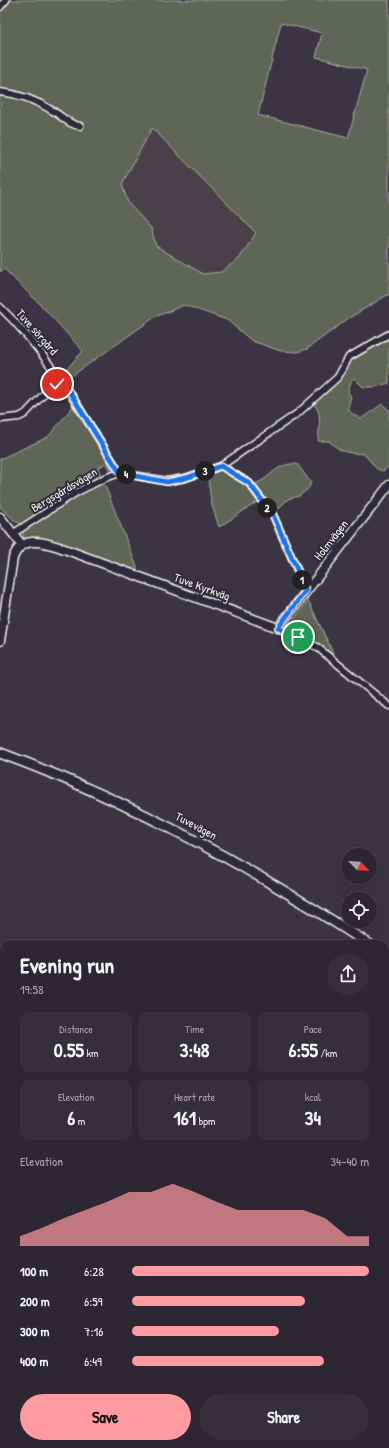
<!DOCTYPE html>
<html lang="en">
<head>
<meta charset="utf-8">
<style>
	body { margin:0; font-family:"Patrick Hand",sans-serif; background:#342f3a; color:#f1f3f6; height:100vh; display:flex; flex-direction:column; font-size:15px; white-space:nowrap }
	* { box-sizing:border-box; margin:0 }
	p { font-size:13px; color:#a6a5ac }
	.icon { flex:none; width:22px; height:22px; fill:none; stroke:currentColor; stroke-width:2; stroke-linecap:round; stroke-linejoin:round }
	.map { position:relative; flex:1; overflow:hidden }
	.details { position:absolute; left:0px; top:940px; width:389px; height:508px; display:flex; flex-direction:column; background:#2c2732; border-radius:12px 12px 0 0; box-shadow:0 4px 16px #0002,0 0 0 1px #48444d }
	.details>* { flex:none }
	.needle { width:26px; rotate:115deg }
	.fabs { position:absolute; left:341px; top:848px; display:grid; gap:8px }
	.fabs a { display:grid; place-items:center; width:36px; height:36px; border-radius:50%; background:#2c2732; box-shadow:0 4px 16px #0002,0 0 0 1px #48444d; font-size:20px }
	.pin { position:absolute; display:grid; place-items:center; width:34px; height:34px; color:#fff; margin:-17px; border:2px solid #fff; border-radius:50%; box-shadow:0 1px 4px #0007 }
	.km { position:absolute; width:20px; height:20px; margin:-10px; border-radius:50%; background:#222; color:#fff; font-size:11px; line-height:20px; text-align:center }
	.round { display:grid; place-items:center; flex:none; width:42px; height:42px; border-radius:21px; background:#342f3a }
	.headline { display:flex; align-items:center; justify-content:space-between; height:68px; padding:0 20px }
	h1 { font-size:22px; font-weight:700; line-height:30px }
	.figures { display:grid; grid-template-columns:repeat(3,1fr); gap:6px; height:68px; padding:4px 20px }
	.figures div { display:grid; align-content:center; border-radius:8px; background:#342f3a; text-align:center }
	.figures b { font-size:20px; font-weight:700 }
	.figures small { font-size:11px; font-weight:400 }
	.figures p { font-size:11px }
	.chart { height:112px; padding:8px 20px }
	.chart p { display:flex; justify-content:space-between }
	.chart svg { width:100%; height:72px; margin-top:4px; fill:#ff9aa2; opacity:.7 }
	.primary-button { display:flex; gap:8px; margin-top:auto; padding:8px 20px }
	.primary-button a { flex:1; height:46px; border-radius:24px; background:#ff9aa2; color:#111; font-size:16px; font-weight:700; line-height:46px; text-align:center }
	.primary-button a+a { background:#342f3a; color:#f1f3f6 }
	ul { padding:0 20px; list-style:none; font-size:13px }
	li { display:grid; grid-template-columns:64px 48px 1fr; align-items:center; height:30px }
	li i { height:10px; border-radius:5px; background:#ff9aa2 }
	.map>svg:first-child { display:block }
</style>
</head>
<body>
<div class="map">
<svg width="389" height="1448" viewBox="0 0 389 1448">
	<rect width="100%" height="100%" fill="#3b3443"/>
	<filter id="ink" filterUnits="userSpaceOnUse"><feTurbulence type="fractalNoise" baseFrequency=".025" numOctaves="2"/><feDisplacementMap in="SourceGraphic" scale="8" xChannelSelector="R" yChannelSelector="G"/><feConvolveMatrix kernelMatrix="1 2 1 2 8 2 1 2 1" color-interpolation-filters="sRGB"/></filter>
	<g filter="url(#ink)">
		<g fill="#4a3f4a">
			<polygon points="152,127 256,233 239,259 221,272 203,274 156,246 151,228 128,203 122,184"/>
			<polygon points="0,1075 4,1083 4,1116 0,1119"/>
		</g>
		<g fill="#5f6659" stroke="#aaaca0" fill-rule="evenodd">
			<path d="M0,0H389V294L349,318L307,349L298,352L281,351L252,341L227,320L184,305L155,317L66,380L62,374L83,351L40,304L4,269L0,272ZM281,23L322,33L316,57L367,70L348,138L258,115ZM152,128L256,233L239,259L221,272L203,274L156,246L151,228L128,203L122,184Z"/>
			<path d="M389,337V383L375,387H363L354,378L351,381L348,393L351,396C347,411 347,411 361,419L382,404L389,410V466L383,471L377,469L364,454C348,453 341,453 329,441H318C319,427 323,414 313,403L356,355Z"/>
			<polygon points="80,401 121,469 113,474 106,463 98,468 137,567 138,574 47,540 24,538 23,535 24,525 15,521 0,507 0,459 48,437 75,404"/>
			<path d="M290,464H297L311,483L308,489L299,496L288,499L279,508L267,513L257,502L219,527L211,502L208,476L220,470L236,476L247,485C268,484 271,467 290,464Z"/>
			<polygon points="308,600 334,655 290,629 290,625"/>
			<polygon points="0,1042 4,1046 4,1083 0,1075"/>
			<polygon points="4,1116 4,1189 0,1187 0,1119"/>
			<polygon points="0,1200 4,1202 4,1444 301,1444 299,1448 0,1448"/>
			<polygon points="385,1347 389,1348 389,1412 385,1410"/>
		</g>
		<g fill="none" stroke-linecap="round" stroke-linejoin="round">
			<g stroke="#909ca5" stroke-width="1.5">
				<polyline points="0,1032 4,1036"/>
				<polyline points="385,1058 389,1057"/>
				<polyline points="385,1341 389,1341"/>
			</g>
			<g stroke="#f4f1e8" stroke-width="9">
				<g id="minor">
					<polyline points="0,7 6,0"/>
					<path d="M0,92C20,94 36,100 53,111C62,116 69,125 80,126"/>
					<path d="M0,307C50,355 83,415 120,473"/>
					<polyline points="0,419 19,417 25,414 44,394 62,380"/>
					<polyline points="221,466 249,483 273,515 306,590"/>
					<polyline points="14,533 77,492 105,478 120,473 167,481 185,478 221,466 298,413 338,377 349,357 389,334"/>
					<polyline points="278,628 317,647 389,706"/>
				</g>
			</g>
			<g stroke="#f4f1e8" stroke-width="11">
				<g id="tertiary">
					<polyline points="0,517 22,545"/>
					<path d="M0,641L13,558C21,536 41,541 59,547L278,628L389,485"/>
				</g>
			</g>
			<g stroke="#f4f1e8" stroke-width="12">
				<g id="secondary">
					<path d="M0,753C131,801 252,868 369,944"/>
					<polyline points="385,955 389,957"/>
				</g>
			</g>
			<use href="#minor" stroke="#2f2a3d" stroke-width="6"/>
			<use href="#tertiary" stroke="#2f2a3d" stroke-width="8"/>
			<use href="#secondary" stroke="#2f2a3d" stroke-width="9"/>
			<g stroke="#f4f1e8" stroke-width="1.5" stroke-dasharray="6 3" stroke-linecap="butt">
				<polyline points="0,1194 4,1196"/>
				<polyline points="385,1417 389,1419"/>
			</g>
		</g>
	</g>
	<g fill="none" stroke-linecap="round" stroke-linejoin="round" filter="url(#ink)">
		<g stroke="#fff" stroke-width="8">
			<polyline id="route" points="57,384 62,380 120,473 167,482 186,478 221,466 249,483 273,515 306,590 278,628 298,637"/>
		</g>
		<use href="#route" stroke="#1a73e8" stroke-width="5"/>
	</g>
	<g text-anchor="middle" stroke-width="4" stroke-linejoin="round" paint-order="stroke">
		<g font-size="12" fill="#f4f1e8" stroke="#2f2a3d">
			<text transform="translate(37 332) rotate(49)" y="4">Tuve sörgård</text>
			<text transform="translate(64 490) rotate(-31)" y="4">Bergsgårdsvägen</text>
			<text transform="translate(331 540) rotate(-52)" y="4">Holmvägen</text>
			<text transform="translate(202 587) rotate(20)" y="4">Tuve Kyrkväg</text>
			<text transform="translate(196 826) rotate(28)" y="4">Tuvevägen</text>
		</g>
	</g>
</svg>
<div class="fabs">
<a><svg class="needle" viewBox="-14 -14 28 28"><path d="M0-13l5 13h-10z" fill="#e53935"/><path d="M0 13l5-13h-10z" fill="#a6a5ac"/></svg></a>
<a><svg class="icon" aria-label="locate" viewBox="0 0 24 24"><circle cx="12" cy="12" r="6"/><path d="M12 2v4M12 18v4M2 12h4M18 12h4"/></svg></a>
</div>
<div class="pin" style="left:298px;top:637px;background:#1e9e55"><svg class="icon" aria-label="arrive" viewBox="0 0 24 24"><path d="M6 21V4h12l-3 4 3 4H6"/></svg></div>
<div class="pin" style="left:57px;top:384px;background:#d93025"><svg class="icon" aria-label="check" viewBox="0 0 24 24"><path d="M5 12l5 5 9-10"/></svg></div>
<b class="km" style="left:302px;top:580px">1</b>
<b class="km" style="left:267px;top:508px">2</b>
<b class="km" style="left:205px;top:471px">3</b>
<b class="km" style="left:126px;top:474px">4</b>
<section class="details">
<div class="headline"><div><h1>Evening run</h1><p>19:58</p></div><a class="round"><svg class="icon" aria-label="share" viewBox="0 0 24 24"><path d="M12 15V3M7 8l5-5 5 5M5 13v7h14v-7"/></svg></a></div>
<div class="figures">
<div><p>Distance</p><b>0.55<small> km</small></b></div>
<div><p>Time</p><b>3:48</b></div>
<div><p>Pace</p><b>6:55<small> /km</small></b></div>
</div>
<div class="figures">
<div><p>Elevation</p><b>6<small> m</small></b></div>
<div><p>Heart rate</p><b>161<small> bpm</small></b></div>
<div><p>kcal</p><b>34</b></div>
</div>
<div class="chart"><p><span>Elevation</span>34–40 m</p>
<svg viewBox="0 0 160 44" preserveAspectRatio="none"><path d="M0 44V38L10 33L20 27L30 22L40 17L50 11L60 11L70 6L80 11L90 17L100 22L110 22L120 22L130 22L140 27L150 38L160 38V44z"/></svg>
</div>
<ul>
<li><b>100 m</b>6:28<i style="width:100%"></i></li>
<li><b>200 m</b>6:59<i style="width:73%"></i></li>
<li><b>300 m</b>7:16<i style="width:62%"></i></li>
<li><b>400 m</b>6:49<i style="width:81%"></i></li>
</ul>
<div class="primary-button"><a>Save</a><a>Share</a></div>
</section>
</div>
</body>
</html>
